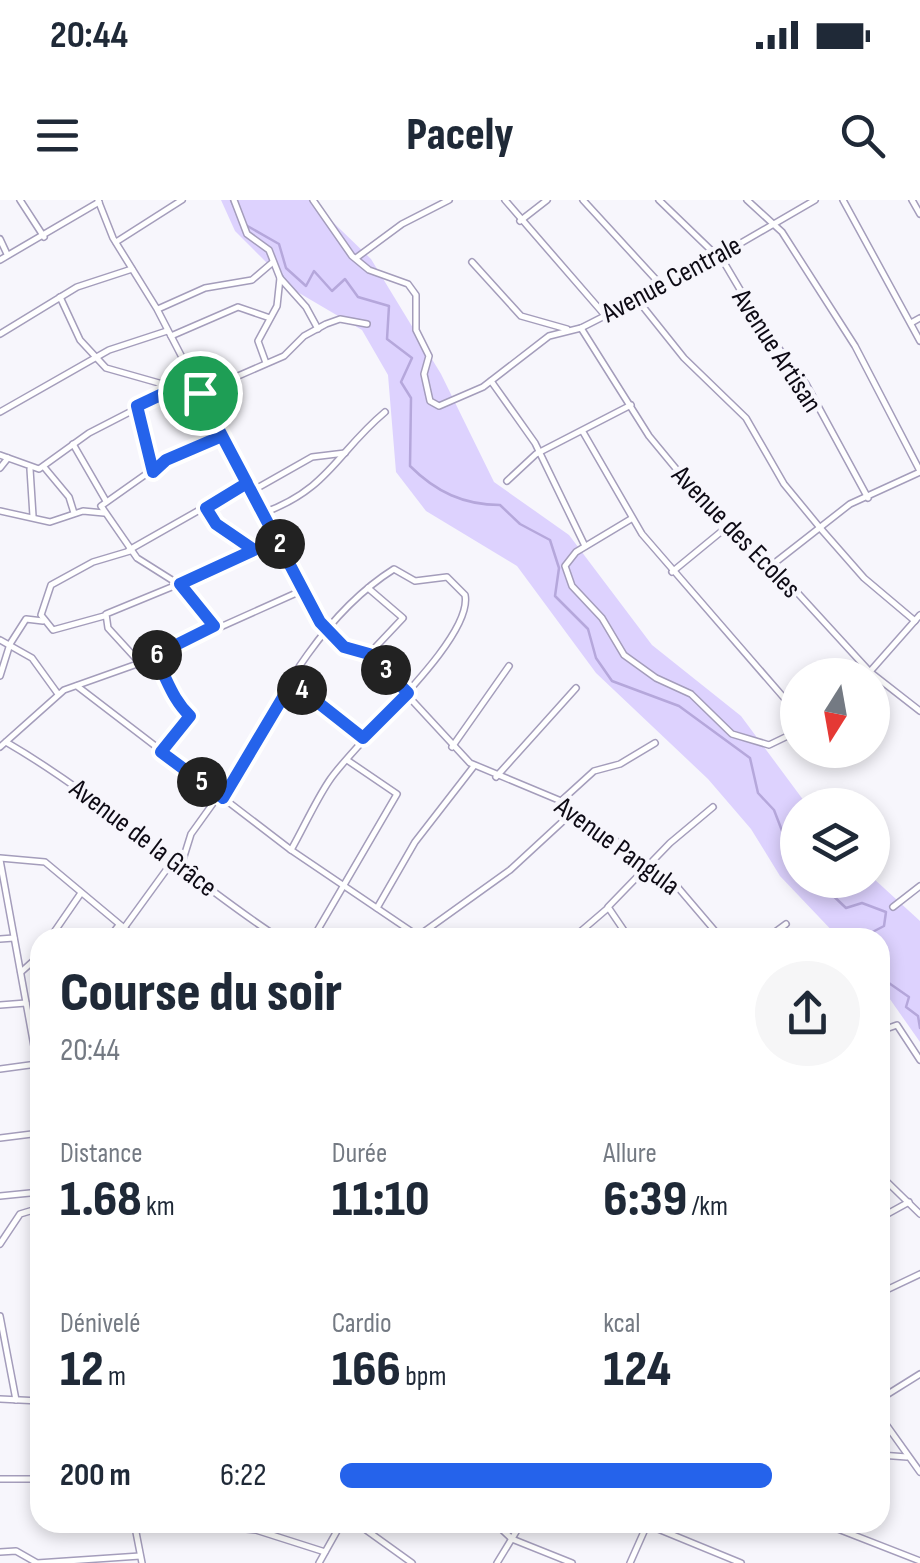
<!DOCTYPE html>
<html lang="fr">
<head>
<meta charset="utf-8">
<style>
	body { margin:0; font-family:"Sofia Sans Condensed",sans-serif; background:#f6f6f7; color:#1f2937; height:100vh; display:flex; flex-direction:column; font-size:38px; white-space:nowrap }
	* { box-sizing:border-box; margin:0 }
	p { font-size:32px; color:#747a83 }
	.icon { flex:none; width:55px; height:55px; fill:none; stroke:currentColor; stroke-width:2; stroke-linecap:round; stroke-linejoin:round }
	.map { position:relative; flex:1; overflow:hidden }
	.panel { position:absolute; left:30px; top:728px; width:860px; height:605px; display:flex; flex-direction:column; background:#fff; border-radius:30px; box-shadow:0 5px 15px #0003 }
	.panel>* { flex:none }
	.needle { width:65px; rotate:191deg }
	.controls { position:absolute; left:780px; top:458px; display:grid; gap:20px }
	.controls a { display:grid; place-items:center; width:110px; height:110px; border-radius:50%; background:#fff; box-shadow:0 5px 15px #0003; font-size:50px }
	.pin { position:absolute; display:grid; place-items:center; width:85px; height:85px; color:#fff; margin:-42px; border:5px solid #fff; border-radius:50%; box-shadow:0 2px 10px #0007 }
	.km { position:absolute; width:50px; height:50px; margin:-25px; border-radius:50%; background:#222; color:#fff; font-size:28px; line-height:50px; text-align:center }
	.round { display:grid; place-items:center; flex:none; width:105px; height:105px; border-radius:52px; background:#f6f6f7 }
	.summary { display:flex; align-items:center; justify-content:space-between; height:170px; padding:0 30px }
	h1 { font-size:55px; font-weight:800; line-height:75px }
	.figures { display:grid; grid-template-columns:repeat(3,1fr); gap:15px; height:170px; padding:10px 30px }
	.figures div { display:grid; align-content:center }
	.figures b { font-size:50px; font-weight:800 }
	.figures small { font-size:28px; font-weight:400 }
	.figures p { font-size:28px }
	ul { padding:0 30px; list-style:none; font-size:32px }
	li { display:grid; grid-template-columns:160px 120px 1fr; align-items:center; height:75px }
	li i { height:25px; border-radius:12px; background:#2563eb }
	.status { display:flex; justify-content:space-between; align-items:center; height:70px; padding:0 50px; background:#fff; direction:ltr }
	.status svg { height:28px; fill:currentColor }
	header { display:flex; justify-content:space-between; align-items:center; height:130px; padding:0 30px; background:#fff; font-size:45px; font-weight:800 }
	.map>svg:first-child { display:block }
</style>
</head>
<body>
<div class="status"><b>20:44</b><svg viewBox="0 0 49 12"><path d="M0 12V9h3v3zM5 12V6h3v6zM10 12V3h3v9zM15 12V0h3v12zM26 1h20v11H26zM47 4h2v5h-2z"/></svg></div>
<header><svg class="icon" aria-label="menu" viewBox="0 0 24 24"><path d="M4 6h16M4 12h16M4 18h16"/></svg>Pacely<svg class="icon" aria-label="search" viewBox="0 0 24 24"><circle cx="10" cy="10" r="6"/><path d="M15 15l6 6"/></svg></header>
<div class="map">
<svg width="920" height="1363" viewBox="0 0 920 1363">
	<rect width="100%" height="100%" fill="#f7f6fc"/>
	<polygon fill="#ddd2fe" points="221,0 310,0 371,59 441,174 494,282 569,335 652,445 741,516 807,605 798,605 798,680 873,678 920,721 920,842 880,785 880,738 838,737 780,676 751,629 708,579 596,473 517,366 426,311 396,272 388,175 362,130 294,90 235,31"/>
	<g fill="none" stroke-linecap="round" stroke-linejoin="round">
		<g stroke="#b5a7db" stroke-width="2.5">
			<polyline points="231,0 235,9"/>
			<path d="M244,24L279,44L286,68L306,86L314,71L332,91L345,79L358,97L389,106L387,139L412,158L401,182L411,198L410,266C436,292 464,305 500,305L520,324L550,340L559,368L555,396L588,429L596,458L612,481L679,506L750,558L758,593L774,610L798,672"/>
			<polyline points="802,680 824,687 846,708 862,703 886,712 884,726 861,738"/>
			<polyline points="880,758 886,781 909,797 906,807 918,816 920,828"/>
		</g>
		<g stroke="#a49dbb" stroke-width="8">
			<g id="street">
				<polyline points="20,0 44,37"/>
				<polyline points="98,0 113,38 157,109 312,408 340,443 372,457 470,563 561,601 675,684 721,738"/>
				<polyline points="234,0 247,34 269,50 280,78 306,107 318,129"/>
				<polyline points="313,0 352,56 369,70 408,84 416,95 416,130 429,156 424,174 430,201 439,206 483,187 549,136 581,128 691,72 815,0"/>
				<polyline points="505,0 603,113"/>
				<polyline points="583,0 661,85"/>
				<polyline points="659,0 716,55"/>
				<polyline points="747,0 782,32 855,146 920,271"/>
				<polyline points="843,0 920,141"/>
				<polyline points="912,0 920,14"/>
				<polyline points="520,21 547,0"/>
				<polyline points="0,39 7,54"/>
				<polyline points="116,42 182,0"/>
				<polyline points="719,54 761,125 806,184 868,298"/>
				<polyline points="356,58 402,24 449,0"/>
				<polyline points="0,60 99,2"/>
				<polyline points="472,62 521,116 567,129"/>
				<polyline points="60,97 80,140 106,168 173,187"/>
				<polyline points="636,98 684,158 746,218 784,284 821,329 864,378 915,421"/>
				<polyline points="158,109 205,88 252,80 273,62"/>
				<polyline points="911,123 920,118"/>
				<polyline points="581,128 649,236 701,299 772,365 870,472 920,511"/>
				<polyline points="0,134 77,87 132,69"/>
				<polyline points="171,136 238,107 270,118"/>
				<polyline points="266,163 258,141 277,106 280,78"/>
				<polyline points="491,181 535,243 585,346"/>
				<polyline points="199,193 284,156 304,136 326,124 340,119 367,124"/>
				<polyline points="138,207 153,271"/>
				<polyline points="0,212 109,150 167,131"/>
				<polyline points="583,232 642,334 798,514"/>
				<polyline points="73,244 106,301"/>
				<polyline points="0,255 39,269 89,233 192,180"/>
				<polyline points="44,267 69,297 74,313"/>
				<polyline points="0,268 8,258"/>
				<polyline points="30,269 33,316"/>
				<polyline points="507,281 536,254 631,205"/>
				<polyline points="252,291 312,257 345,253"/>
				<polyline points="207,307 217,324 254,350"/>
				<polyline points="0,311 50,322 83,311 104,313"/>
				<path d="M263,313C329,289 337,252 385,212"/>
				<polyline points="631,319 576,352 565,366 572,386 602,418 624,455 656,478 691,494 732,534 769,545 798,531"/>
				<polyline points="129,350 247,283"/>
				<polyline points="772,365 850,304 920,272"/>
				<polyline points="672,372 728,326"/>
				<polyline points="368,388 403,418 369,454"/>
				<polyline points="104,416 53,430 41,415 51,385 93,362 130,351"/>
				<polyline points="214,426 183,387 137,358 101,306 166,260 222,236"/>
				<polyline points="0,440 32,458 58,494"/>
				<path d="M154,457C168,478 171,499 190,516L161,552"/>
				<polyline points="140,463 108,428 106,414 230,363 276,337"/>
				<polyline points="867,475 920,415"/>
				<polyline points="0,476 10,444 26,419 43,421"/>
				<polyline points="292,482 363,538"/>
				<polyline points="77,486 291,650 421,738"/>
				<path d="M6,542C104,599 184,676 279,738"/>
				<polyline points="0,547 64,490 140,463 303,390"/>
				<polyline points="452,547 509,466"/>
				<polyline points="496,577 576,488"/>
				<path d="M223,598C269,517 313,420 394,369L415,381L447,377L465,395C474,439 356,540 329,581C315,602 304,627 291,650"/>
				<polyline points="561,601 594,571 620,564 655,543"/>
				<polyline points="0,658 45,662 136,738"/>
				<polyline points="0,660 40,879"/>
				<polyline points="181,666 191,634 219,595"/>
				<polyline points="893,707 920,686"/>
				<polyline points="377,708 415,642 474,566"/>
				<polyline points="124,728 172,662"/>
				<polyline points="418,736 510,670 574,611"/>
				<polyline points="50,738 81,693"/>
				<polyline points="109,738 119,725"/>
				<polyline points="313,738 397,594 347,560"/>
				<polyline points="573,738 608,708"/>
				<polyline points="629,738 608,707 670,643 713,607"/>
				<polyline points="767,738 786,724"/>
				<polyline points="0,739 14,738"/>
				<polyline points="21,772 40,755"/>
				<polyline points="0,805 26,803"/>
				<polyline points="880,831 897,825 920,860"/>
				<polyline points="0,869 37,864"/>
				<polyline points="0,938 40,933"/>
				<polyline points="880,975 920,1014"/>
				<polyline points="0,996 40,992"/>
				<polyline points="880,1018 909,1002"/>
				<polyline points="0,1044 20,1014 40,1008"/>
				<polyline points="880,1093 920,1074"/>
				<polyline points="0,1116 16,1200"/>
				<polyline points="0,1199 40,1201"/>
				<polyline points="880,1199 920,1174"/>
				<polyline points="880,1216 920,1272"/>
				<polyline points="880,1255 907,1257"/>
				<polyline points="0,1279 40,1279"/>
				<polyline points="134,1322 142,1363"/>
				<polyline points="178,1322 256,1330 325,1352"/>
				<polyline points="355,1322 412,1363"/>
				<polyline points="494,1322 512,1339 572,1363"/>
				<polyline points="641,1322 741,1363"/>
				<polyline points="820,1322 920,1361"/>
				<polyline points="0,1352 16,1351 37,1363 140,1356"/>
				<polyline points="319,1363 342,1322"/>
				<polyline points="497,1363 522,1322"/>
				<polyline points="630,1363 646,1327"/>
			</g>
		</g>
		<use href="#street" stroke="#fff" stroke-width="5"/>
	</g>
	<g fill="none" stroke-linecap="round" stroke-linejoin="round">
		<g stroke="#fff" stroke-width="20">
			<path id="route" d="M200,193L192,180L137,206L153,272L166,260L222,236L320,422L344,447L369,454L408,493L363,538L292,482L223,598L161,552L190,516C171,498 167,477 154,456L214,426L180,384L254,350L216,324L206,308L247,283C231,253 215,223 200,193"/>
		</g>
		<use href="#route" stroke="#2563eb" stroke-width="12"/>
	</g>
	<g text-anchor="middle" stroke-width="9" stroke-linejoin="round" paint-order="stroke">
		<g font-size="28" fill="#0d0a14" stroke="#f7f6fc">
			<text transform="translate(671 78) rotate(-28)" y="10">Avenue Centrale</text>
			<text transform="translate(778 150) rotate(57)" y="10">Avenue Artisan</text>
			<text transform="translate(737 331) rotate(46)" y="10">Avenue des Ecoles</text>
			<text transform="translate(144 637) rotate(37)" y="10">Avenue de la Grâce</text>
			<text transform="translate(618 645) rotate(36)" y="10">Avenue Pangula</text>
		</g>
	</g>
</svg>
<div class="controls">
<a><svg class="needle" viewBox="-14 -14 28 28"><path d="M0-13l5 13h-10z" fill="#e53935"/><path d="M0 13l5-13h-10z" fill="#747a83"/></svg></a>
<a><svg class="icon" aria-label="layers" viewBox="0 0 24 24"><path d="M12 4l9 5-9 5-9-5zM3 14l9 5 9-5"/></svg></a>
</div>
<div class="pin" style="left:200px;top:193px;background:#1e9e55"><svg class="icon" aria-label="arrive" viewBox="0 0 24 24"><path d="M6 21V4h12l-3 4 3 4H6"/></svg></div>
<b class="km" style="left:280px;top:344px">2</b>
<b class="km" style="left:386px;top:470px">3</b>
<b class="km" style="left:302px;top:490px">4</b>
<b class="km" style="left:202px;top:582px">5</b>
<b class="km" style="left:157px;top:455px">6</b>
<section class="panel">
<div class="summary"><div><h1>Course du soir</h1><p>20:44</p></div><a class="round"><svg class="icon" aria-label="share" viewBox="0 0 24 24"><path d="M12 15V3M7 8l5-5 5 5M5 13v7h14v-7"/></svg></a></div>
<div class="figures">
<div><p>Distance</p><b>1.68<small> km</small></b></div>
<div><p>Durée</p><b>11:10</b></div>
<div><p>Allure</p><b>6:39<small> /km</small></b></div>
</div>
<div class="figures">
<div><p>Dénivelé</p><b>12<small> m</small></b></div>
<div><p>Cardio</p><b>166<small> bpm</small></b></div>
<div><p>kcal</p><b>124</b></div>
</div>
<ul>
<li><b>200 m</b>6:22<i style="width:83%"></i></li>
</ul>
</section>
</div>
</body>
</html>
